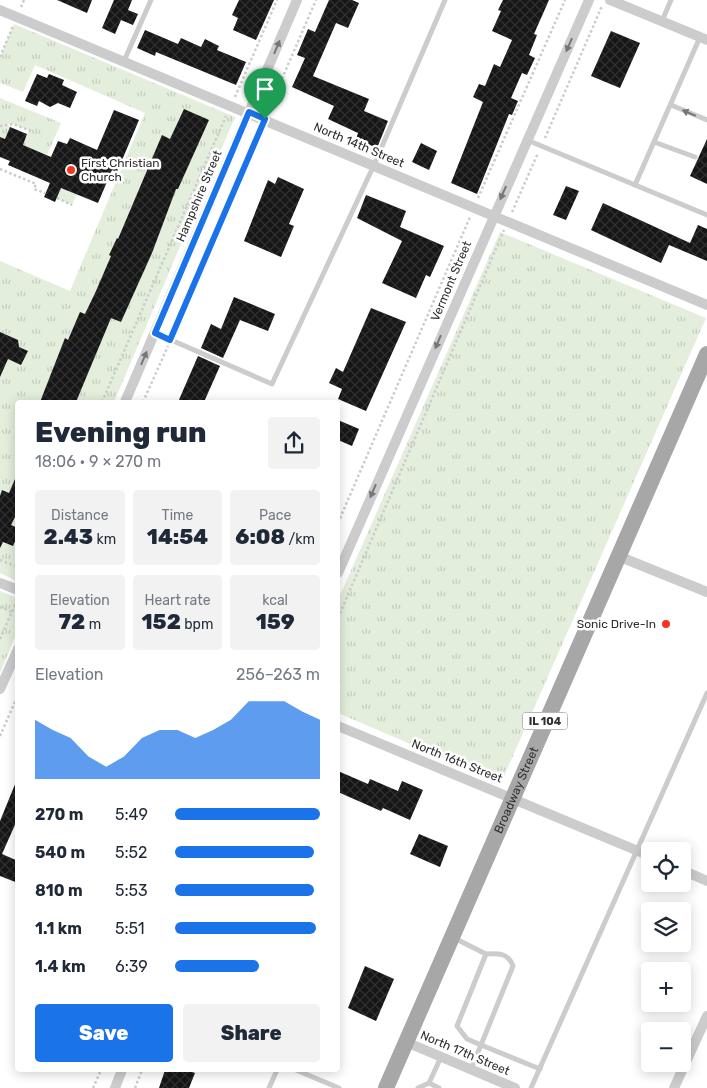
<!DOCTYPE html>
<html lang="en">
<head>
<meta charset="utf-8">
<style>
	body { margin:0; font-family:Rubik,sans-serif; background:#f2f2f3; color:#1f2937; height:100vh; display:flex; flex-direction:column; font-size:19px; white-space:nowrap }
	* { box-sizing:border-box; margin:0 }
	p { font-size:16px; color:#747a83 }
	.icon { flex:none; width:28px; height:28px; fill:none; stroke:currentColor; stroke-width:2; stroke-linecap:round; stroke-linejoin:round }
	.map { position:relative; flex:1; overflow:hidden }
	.panel { position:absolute; left:15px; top:400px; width:325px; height:672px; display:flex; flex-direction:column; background:#fff; border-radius:5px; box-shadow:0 2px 12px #0003 }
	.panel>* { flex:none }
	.fabs { position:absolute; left:641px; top:842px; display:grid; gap:10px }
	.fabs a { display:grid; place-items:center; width:50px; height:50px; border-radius:5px; background:#fff; box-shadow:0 2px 12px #0003; font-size:25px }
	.pin { position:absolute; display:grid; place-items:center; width:42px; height:42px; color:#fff; margin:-51px -21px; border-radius:50% 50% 50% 0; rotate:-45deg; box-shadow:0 0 5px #0007 }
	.pin .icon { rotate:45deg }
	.round { display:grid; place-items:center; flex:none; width:52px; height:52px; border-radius:5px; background:#f2f2f3 }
	.overview { display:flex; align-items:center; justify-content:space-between; height:85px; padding:0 20px }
	h1 { font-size:28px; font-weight:800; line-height:38px }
	.metrics { display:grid; grid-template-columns:repeat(3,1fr); gap:8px; height:85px; padding:5px 20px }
	.metrics div { display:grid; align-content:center; border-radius:5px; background:#f2f2f3; text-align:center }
	.metrics b { font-size:21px; font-weight:800 }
	.metrics small { font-size:14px; font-weight:400 }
	.metrics p { font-size:14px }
	.chart { height:140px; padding:10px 20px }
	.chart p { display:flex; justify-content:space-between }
	.chart svg { width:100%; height:90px; margin-top:5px; fill:#1a73e8; opacity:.7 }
	.primary-button { display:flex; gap:10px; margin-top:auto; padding:10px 20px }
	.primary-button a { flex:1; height:58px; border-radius:5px; background:#1a73e8; color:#fff; font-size:20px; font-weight:800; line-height:58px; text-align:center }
	.primary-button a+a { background:#f2f2f3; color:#1f2937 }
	ul { padding:0 20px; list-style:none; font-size:16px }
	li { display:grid; grid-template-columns:80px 60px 1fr; align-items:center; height:38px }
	li i { height:12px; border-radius:6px; background:#1a73e8 }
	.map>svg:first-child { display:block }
</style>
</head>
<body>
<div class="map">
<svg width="707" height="1088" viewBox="0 0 707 1088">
	<defs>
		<pattern id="grass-tufts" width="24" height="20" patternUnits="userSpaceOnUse" patternTransform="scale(1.25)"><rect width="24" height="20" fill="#e3eedc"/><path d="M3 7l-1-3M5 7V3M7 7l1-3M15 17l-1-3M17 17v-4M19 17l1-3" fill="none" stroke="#c3ccbd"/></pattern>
		<pattern id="building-cross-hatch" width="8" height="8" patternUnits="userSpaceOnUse" patternTransform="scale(1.25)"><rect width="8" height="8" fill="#161616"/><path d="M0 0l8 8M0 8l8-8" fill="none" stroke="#303030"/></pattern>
	</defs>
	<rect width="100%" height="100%" fill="#fff"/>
	<g fill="url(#grass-tufts)">
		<polygon points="14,24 235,117 114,402 18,402 17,581 0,573 0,261 70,291 145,113 35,65 23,92 0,83 0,57"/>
		<polygon points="0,98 61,123 47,155 23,145 29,130 13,124 6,124 10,127 5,139 0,137"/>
		<polygon points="61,188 77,194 72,205 57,198"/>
		<polygon points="500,232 706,318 501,783 338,713 338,600"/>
		<polygon points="0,591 17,598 17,632 0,673"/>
	</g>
	<g fill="url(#building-cross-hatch)">
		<polygon points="57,0 92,0 87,13"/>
		<polygon points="114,0 132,0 128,10 138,14 133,25 121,20 115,34 102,28"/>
		<polygon points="239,0 274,0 256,40 233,30 238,18 232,15"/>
		<polygon points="329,0 352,0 359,3 348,28 336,23 313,76 369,99 364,111 388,121 377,148 356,139 358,133 328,119 334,106 292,87 305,58 297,55 308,29 315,32"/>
		<polygon points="503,0 549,0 534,34 537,35 529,55 535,58 527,75 522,73 511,98 518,101 512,115 509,114 477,194 451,183 483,102 473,97 479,84 485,86 494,64 500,67 512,40 492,31 501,11 498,10"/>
		<polygon points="145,30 178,44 181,38 201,47 205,39 219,46 217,50 246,62 236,85 156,52 155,56 137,48"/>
		<polygon points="611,31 640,43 620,88 591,76"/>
		<polygon points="37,74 47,78 49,74 64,80 62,85 77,92 70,108 58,103 50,107 39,101 37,106 25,101"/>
		<polygon points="184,109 209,120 178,189 176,189 152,253 121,322 111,318 76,402 40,402 65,338 68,340 80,312 85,314 96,291 111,256 109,255 117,238 118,239 162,135 170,139"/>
		<polygon points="114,110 139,120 117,172 112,170 98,203 61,188 55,202 44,197 50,183 8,165 10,161 0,157 0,137 5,139 10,127 27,134 23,145 51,157 58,141 67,144 70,138 97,150"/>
		<polygon points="707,139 707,184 690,176"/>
		<polygon points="421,143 437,151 429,170 412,162"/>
		<polygon points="278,177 304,189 289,224 294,226 281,257 244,241 268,180 275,184"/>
		<polygon points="566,186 579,191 566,220 553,215"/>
		<polygon points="366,195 406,211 400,227 444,246 430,277 426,275 416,298 382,283 402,241 357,218"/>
		<polygon points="603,203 690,243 698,225 707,229 707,261 669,245 661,263 591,230"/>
		<polygon points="234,297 275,314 268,331 240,320 223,358 201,348 211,324 221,329"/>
		<polygon points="371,308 406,322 366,411 338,399 342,389 329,383 336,368 343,372"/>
		<polygon points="0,332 18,340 19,347 28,351 21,365 8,359 0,377"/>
		<polygon points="198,356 220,366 204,402 178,402"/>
		<polygon points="338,420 359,429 352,446 338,440"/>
		<polygon points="18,472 18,511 11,525 18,528 18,535 13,546 3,542 0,548 0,496 2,490 9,493"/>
		<polygon points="338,771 368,784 370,779 398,791 402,781 423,790 410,820 383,808 381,811 338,792"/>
		<polygon points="18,777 18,818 2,854 18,861 18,883 0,876 0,821"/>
		<polygon points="419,834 448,846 440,867 410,854"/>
		<polygon points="365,966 394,979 376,1021 348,1008"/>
		<polygon points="165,1070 187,1070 195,1073 189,1088 159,1088"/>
	</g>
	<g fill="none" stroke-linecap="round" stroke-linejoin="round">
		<g stroke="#ccc" stroke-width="2.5" stroke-dasharray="2.5 2.5" stroke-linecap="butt">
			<polyline points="21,7 24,0"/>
			<polyline points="0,57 13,26"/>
			<polyline points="235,97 277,0"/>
			<polyline points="268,111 316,0"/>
			<polyline points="0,126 13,124 31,131"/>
			<polyline points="545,138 602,6"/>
			<polyline points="0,169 36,184 34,189 45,193"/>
			<polyline points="57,198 72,205"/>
			<polyline points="478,198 565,0"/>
			<polyline points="512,212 538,153"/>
			<polyline points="174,332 260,130"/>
			<polyline points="102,402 226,116"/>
			<polyline points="143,402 168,346"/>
			<polyline points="338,523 470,217"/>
			<polyline points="0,560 18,567"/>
			<polyline points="0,607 12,612"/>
			<polyline points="338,618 504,230"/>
			<polyline points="0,639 17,600"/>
			<polyline points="0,736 18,695"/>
			<polyline points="93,1088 101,1070"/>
			<polyline points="135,1088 142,1070"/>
		</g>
		<g stroke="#ccc" stroke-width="5">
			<polyline points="662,21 671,0"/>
			<polyline points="124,61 151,0"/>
			<polyline points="671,105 707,120"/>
			<polyline points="527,140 707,215"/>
			<polyline points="654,142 695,157"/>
			<polyline points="635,185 700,37"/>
			<polyline points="155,333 272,384 374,165 445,0"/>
			<polyline points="454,938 486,954 457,1026 467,1039 481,1045 471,1069"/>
			<path d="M486,954C499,953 508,953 513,966L481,1045L540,1069"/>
			<polyline points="296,1070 339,1088"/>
			<polyline points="429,1083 441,1057"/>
			<polyline points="269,1088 277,1070"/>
			<polyline points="418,1088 429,1083 439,1088"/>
			<polyline points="531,1088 707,693"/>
		</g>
		<g stroke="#ccc" stroke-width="10">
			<polyline points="610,0 707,40"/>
			<polyline points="0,10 707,305"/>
			<polyline points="125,402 297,0"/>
			<polyline points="618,556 707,592"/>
			<polyline points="338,573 589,0"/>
			<polyline points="0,583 18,590"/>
			<polyline points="0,689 18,649"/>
			<polyline points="338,726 650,856"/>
			<polyline points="682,870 707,881"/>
			<polyline points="406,1042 515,1088"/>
			<polyline points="115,1088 122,1070"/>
			<polyline points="674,1088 707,1016"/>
		</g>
		<path stroke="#a7a7a7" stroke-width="16" id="s1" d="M386,1088L707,354"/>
	</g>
	<defs><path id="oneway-solid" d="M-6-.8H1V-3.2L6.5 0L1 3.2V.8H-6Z" transform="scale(1.25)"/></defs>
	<g fill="#767676">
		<use href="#oneway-solid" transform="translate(569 45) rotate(114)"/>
		<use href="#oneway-solid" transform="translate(277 47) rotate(-67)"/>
		<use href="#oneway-solid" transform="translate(689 113) rotate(-157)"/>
		<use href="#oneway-solid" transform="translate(503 193) rotate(114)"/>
		<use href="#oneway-solid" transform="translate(438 342) rotate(113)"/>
		<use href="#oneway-solid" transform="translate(144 358) rotate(-67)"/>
		<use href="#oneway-solid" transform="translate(373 491) rotate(113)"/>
	</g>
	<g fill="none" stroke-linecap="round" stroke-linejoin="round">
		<g stroke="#fff" stroke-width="10">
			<polygon id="route" points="249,112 265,119 170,340 155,333"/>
		</g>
		<use href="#route" stroke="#1a73e8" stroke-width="6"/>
	</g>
	<g fill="#f63622" stroke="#fff" stroke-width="2">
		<circle cx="71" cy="170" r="5"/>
		<circle cx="666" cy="624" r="5"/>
	</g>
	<g text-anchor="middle" stroke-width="5" stroke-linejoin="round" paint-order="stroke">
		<rect fill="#fff" stroke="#6d6d6d" stroke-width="1" x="522.5" y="712.5" width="45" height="17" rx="4"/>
		<g font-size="11" font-weight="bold" fill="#2f2f2f">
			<text x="545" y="725">IL 104</text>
		</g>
		<g font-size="12" fill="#2f2f2f" stroke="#fff">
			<text transform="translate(359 145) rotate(23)" y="4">North 14th Street</text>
			<text transform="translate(199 196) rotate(-67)" y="4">Hampshire Street</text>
			<text transform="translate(451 281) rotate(-67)" y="4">Vermont Street</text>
			<text transform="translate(457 761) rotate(22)" y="4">North 16th Street</text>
			<text dy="4" stroke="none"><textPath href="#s1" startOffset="325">Broadway Street</textPath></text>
			<text transform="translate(465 1053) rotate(23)" y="4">North 17th Street</text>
		</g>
		<g font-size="12" fill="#2f2f2f" stroke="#fff" text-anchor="start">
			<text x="81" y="167">First Christian<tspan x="81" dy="14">Church</tspan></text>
			<text x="656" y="628" text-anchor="end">Sonic Drive-In</text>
		</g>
	</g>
</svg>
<div class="fabs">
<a><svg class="icon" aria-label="locate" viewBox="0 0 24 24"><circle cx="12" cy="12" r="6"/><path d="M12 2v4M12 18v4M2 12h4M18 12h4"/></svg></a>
<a><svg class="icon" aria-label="layers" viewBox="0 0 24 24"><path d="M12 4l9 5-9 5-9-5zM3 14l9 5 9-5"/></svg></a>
<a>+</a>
<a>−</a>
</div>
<div class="pin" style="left:265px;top:119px;background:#1e9e55"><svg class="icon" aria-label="arrive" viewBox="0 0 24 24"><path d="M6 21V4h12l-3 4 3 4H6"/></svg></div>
<section class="panel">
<div class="overview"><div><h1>Evening run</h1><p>18:06 · 9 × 270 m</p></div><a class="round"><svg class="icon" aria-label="share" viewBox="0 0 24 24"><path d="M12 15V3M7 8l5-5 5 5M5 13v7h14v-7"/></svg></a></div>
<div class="metrics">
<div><p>Distance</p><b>2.43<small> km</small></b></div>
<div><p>Time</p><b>14:54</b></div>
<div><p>Pace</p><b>6:08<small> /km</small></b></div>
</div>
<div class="metrics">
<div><p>Elevation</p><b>72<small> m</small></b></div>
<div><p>Heart rate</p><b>152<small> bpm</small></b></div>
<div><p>kcal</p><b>159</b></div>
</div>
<div class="chart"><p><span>Elevation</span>256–263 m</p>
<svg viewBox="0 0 160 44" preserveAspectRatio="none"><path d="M0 44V15L10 20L20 24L30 33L40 38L50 33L60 24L70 20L80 20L90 24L100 20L110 15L120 6L130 6L140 6L150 11L160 15V44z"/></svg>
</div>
<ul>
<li><b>270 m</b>5:49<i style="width:100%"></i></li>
<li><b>540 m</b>5:52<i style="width:96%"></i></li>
<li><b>810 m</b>5:53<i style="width:96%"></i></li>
<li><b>1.1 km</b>5:51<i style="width:97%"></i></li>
<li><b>1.4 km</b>6:39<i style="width:58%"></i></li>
</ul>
<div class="primary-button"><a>Save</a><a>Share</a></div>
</section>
</div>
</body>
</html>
